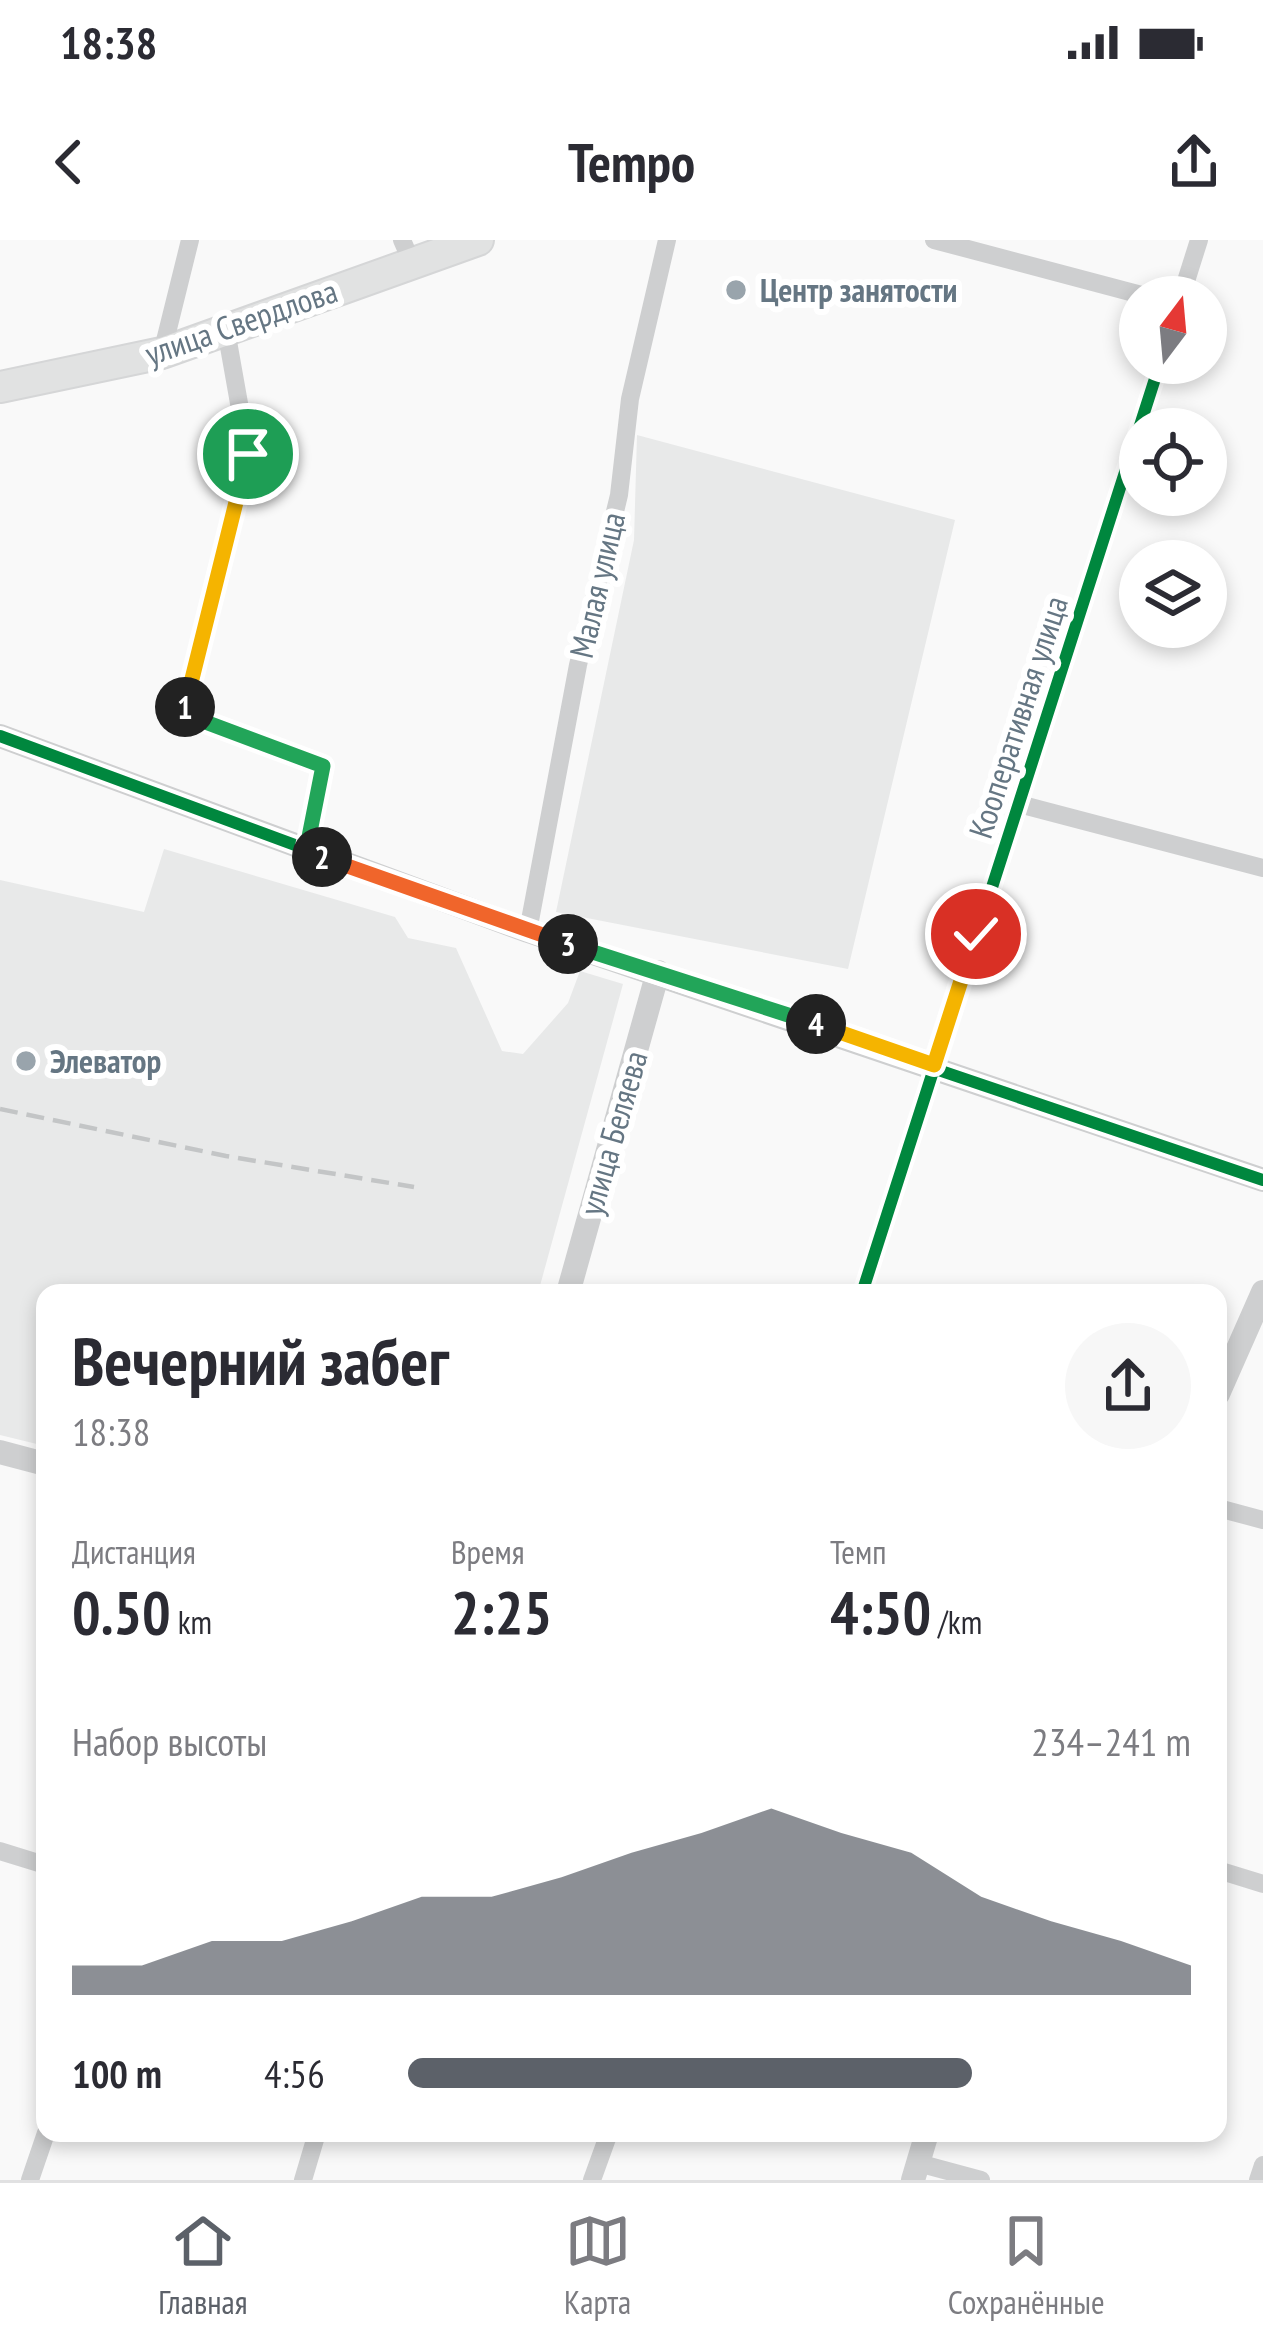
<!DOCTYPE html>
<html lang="ru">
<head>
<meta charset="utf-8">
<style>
	body { margin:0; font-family:"PT Sans Narrow",sans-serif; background:#f7f7f7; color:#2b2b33; height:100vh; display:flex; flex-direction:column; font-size:45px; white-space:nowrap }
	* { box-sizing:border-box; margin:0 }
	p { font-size:39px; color:#7c7c81 }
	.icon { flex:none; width:66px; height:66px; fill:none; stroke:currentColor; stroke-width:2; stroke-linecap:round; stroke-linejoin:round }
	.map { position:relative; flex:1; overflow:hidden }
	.drawer { position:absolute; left:36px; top:1044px; width:1191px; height:858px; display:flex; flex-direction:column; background:#fff; border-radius:24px; box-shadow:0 6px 18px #0003 }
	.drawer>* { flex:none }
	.needle { width:78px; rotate:16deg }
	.controls { position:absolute; left:1119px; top:36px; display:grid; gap:24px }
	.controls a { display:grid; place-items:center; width:108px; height:108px; border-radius:50%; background:#fff; box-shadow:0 6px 18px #0003; font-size:60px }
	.pin { position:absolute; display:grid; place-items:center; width:102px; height:102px; color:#fff; margin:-51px; border:6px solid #fff; border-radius:50%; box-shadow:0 3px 12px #0007 }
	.km { position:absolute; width:60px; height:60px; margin:-30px; border-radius:50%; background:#222; color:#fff; font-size:33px; line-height:60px; text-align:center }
	.round { display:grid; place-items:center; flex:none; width:126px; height:126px; border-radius:63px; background:#f7f7f7 }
	.head { display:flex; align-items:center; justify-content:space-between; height:204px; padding:0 36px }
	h1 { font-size:66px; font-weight:800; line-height:90px }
	.figures { display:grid; grid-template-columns:repeat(3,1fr); gap:18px; height:204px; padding:12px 36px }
	.figures div { display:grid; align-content:center }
	.figures b { font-size:60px; font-weight:800 }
	.figures small { font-size:33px; font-weight:400 }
	.figures p { font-size:33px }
	.chart { height:336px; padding:24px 36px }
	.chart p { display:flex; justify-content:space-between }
	.chart svg { width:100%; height:216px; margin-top:12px; fill:#5c6169; opacity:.7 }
	ul { padding:0 36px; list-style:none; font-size:39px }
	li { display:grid; grid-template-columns:192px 144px 1fr; align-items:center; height:90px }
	li i { height:30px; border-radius:15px; background:#5c6169 }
	.status { display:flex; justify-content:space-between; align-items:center; height:84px; padding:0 60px; background:#fff; direction:ltr }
	.status svg { height:33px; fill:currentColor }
	header { display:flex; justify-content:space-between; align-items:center; height:156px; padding:0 36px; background:#fff; font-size:54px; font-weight:800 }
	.dock { display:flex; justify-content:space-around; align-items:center; height:168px; border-top:3px solid #e1e1e2; background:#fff; font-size:33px; color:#7c7c81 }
	.dock a { display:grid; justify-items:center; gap:6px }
	.dock .selected { color:#5c6169 }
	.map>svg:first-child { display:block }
</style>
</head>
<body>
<div class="status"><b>18:38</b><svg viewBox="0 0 49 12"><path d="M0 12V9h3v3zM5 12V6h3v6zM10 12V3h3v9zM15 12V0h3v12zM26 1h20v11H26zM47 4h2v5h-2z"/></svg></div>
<header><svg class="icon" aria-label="back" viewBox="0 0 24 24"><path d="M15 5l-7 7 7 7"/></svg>Tempo<svg class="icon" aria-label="share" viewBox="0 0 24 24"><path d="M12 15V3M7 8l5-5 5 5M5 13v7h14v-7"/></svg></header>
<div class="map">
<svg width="1263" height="1940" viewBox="0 0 1263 1940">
	<rect width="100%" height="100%" fill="#f9f9f9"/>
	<g fill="#e8e9e9">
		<polygon points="637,195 955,280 848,729 556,672 634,300"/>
		<polygon points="164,609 395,677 408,698 456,708 502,811 523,814 568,763 580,731 623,744 538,1053 45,1053 45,1206 0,1195 0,640 144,672"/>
	</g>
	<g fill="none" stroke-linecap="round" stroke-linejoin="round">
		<g stroke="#d5d6d7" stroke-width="34">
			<polyline id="primary" points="0,147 162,113 478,0"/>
		</g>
		<g stroke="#cecfd0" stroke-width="18">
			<polyline points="402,0 412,23"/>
			<polyline points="934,0 1149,57"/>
			<polyline points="1181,57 1199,0"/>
			<polyline points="226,90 248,214 183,474 324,526 306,612"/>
			<polyline points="162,113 190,0"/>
			<polyline points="1019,564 1263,628"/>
			<polyline points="528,691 578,425 619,255 630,159 667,0"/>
			<polyline points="862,1053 1160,123"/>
			<polyline points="1218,1268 1263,1280"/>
			<polyline points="0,1611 45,1625"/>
			<polyline points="1218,1630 1263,1644"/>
			<polyline points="918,1923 981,1940"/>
			<polyline points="30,1940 46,1893"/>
			<polyline points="303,1940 317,1893"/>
			<polyline points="592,1940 609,1893"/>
			<polyline points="1258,1940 1263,1925"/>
		</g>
		<g stroke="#cecfd0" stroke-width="24">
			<polyline points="0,496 528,691 1263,940"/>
			<polyline points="568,1053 658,732"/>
			<polyline points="1218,1154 1263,1052"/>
			<polyline points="0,1212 45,1224"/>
			<polyline points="913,1940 927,1893"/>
		</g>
		<use href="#primary" stroke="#e1e2e2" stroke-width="30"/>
		<polyline stroke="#c3c5c6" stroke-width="4.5" stroke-dasharray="18 9" stroke-linecap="butt" points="0,869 226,916 414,947"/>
		<g stroke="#fff" stroke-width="20">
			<g id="cycleway">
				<polyline points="0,496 528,691 1263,940"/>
				<polyline points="862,1053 1160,123"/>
			</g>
		</g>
		<use href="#cycleway" stroke="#00873e" stroke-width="12"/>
	</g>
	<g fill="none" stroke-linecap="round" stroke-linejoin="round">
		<g stroke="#fff" stroke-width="24">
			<polyline id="split-1" points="185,467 248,214"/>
		</g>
		<g stroke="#fff" stroke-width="24">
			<polyline id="split-2" points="185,467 184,474 323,526 306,612 322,617"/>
		</g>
		<g stroke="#fff" stroke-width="24">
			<polyline id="split-3" points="322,617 568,704"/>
		</g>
		<g stroke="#fff" stroke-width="24">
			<polyline id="split-4" points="568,704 816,784"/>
		</g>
		<g stroke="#fff" stroke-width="24">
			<polyline id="split-5" points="816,784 934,825 976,694"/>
		</g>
		<use href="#split-1" stroke="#f5b400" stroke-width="15"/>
		<use href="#split-2" stroke="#22a559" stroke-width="15"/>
		<use href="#split-3" stroke="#f0652b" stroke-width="15"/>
		<use href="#split-4" stroke="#22a559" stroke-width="15"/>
		<use href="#split-5" stroke="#f5b400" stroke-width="15"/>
	</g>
	<g fill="#99a4ac" stroke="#fff" stroke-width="4.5">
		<circle cx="736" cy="50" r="12"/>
		<circle cx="26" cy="821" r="12"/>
	</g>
	<g text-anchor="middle" stroke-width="12" stroke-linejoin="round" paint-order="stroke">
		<g font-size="33" font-weight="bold" fill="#657683" stroke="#fff" text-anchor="start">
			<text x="760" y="62">Центр занятости</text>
			<text x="50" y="833">Элеватор</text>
		</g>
		<g font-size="33" fill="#657683" stroke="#fff">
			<text transform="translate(241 82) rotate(-19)" y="12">улица Свердлова</text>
			<text transform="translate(597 345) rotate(-77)" y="12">Малая улица</text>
			<text transform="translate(1018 477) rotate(-72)" y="12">Кооперативная улица</text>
			<text transform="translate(613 893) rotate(-74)" y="12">улица Беляева</text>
		</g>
	</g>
</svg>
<div class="controls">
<a><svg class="needle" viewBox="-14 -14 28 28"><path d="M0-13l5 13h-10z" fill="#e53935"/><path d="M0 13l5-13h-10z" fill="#7c7c81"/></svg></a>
<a><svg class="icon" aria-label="locate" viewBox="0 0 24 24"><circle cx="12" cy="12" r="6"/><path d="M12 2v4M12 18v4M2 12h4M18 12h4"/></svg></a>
<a><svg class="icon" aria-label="layers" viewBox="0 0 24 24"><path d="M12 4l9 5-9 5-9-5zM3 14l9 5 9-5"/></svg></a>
</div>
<div class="pin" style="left:248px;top:214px;background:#1e9e55"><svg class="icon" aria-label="arrive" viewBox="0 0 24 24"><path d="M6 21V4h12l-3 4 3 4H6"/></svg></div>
<div class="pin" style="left:976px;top:694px;background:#d93025"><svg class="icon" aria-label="check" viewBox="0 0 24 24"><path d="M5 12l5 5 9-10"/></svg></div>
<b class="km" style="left:185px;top:467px">1</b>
<b class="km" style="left:322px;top:617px">2</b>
<b class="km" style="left:568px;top:704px">3</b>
<b class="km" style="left:816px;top:784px">4</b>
<section class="drawer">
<div class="head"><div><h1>Вечерний забег</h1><p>18:38</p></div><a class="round"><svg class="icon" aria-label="share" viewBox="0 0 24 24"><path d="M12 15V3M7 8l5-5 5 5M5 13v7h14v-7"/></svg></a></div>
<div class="figures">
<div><p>Дистанция</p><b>0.50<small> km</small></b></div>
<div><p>Время</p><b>2:25</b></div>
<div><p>Темп</p><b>4:50<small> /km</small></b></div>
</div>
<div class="chart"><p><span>Набор высоты</span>234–241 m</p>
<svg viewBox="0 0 160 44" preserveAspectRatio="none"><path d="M0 44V38L10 38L20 33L30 33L40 29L50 24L60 24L70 20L80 15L90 11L100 6L110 11L120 15L130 24L140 29L150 33L160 38V44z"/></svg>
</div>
<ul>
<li><b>100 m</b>4:56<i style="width:72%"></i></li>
</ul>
</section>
</div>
<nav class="dock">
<a class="selected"><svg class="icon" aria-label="home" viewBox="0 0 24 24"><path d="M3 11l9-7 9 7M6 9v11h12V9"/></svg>Главная</a>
<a><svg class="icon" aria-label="map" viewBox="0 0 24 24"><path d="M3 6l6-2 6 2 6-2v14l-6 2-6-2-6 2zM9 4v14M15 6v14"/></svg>Карта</a>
<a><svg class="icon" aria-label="saved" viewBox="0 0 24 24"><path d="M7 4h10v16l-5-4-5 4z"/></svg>Сохранённые</a>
</nav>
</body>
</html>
